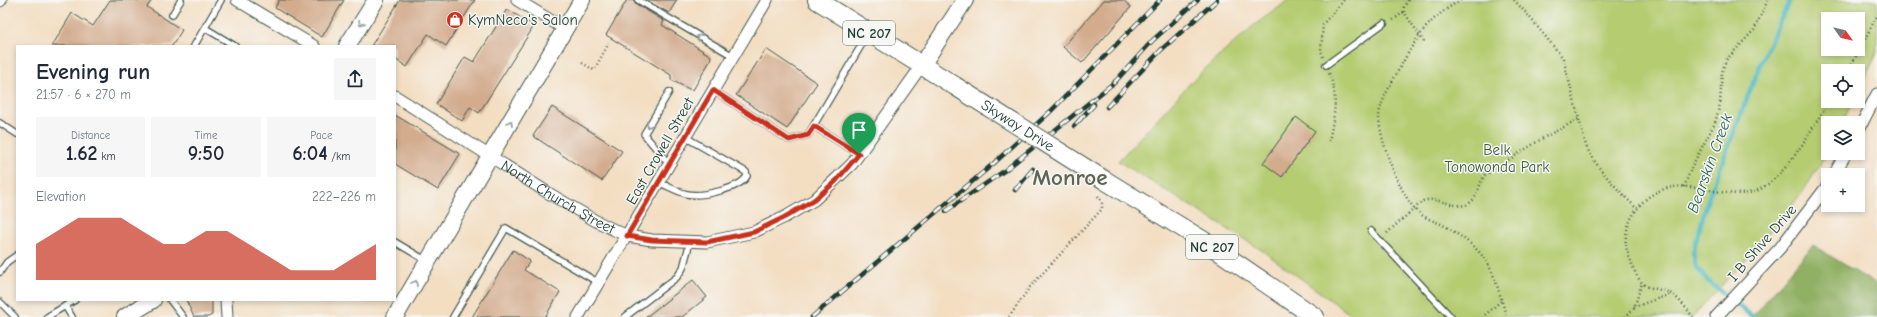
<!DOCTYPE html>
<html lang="en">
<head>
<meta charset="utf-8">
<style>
	body { margin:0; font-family:"Comic Neue",sans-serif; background:#f6f6f7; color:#1f2937; height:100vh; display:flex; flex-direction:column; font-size:15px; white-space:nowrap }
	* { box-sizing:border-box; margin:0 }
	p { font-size:13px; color:#747a83 }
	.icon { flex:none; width:22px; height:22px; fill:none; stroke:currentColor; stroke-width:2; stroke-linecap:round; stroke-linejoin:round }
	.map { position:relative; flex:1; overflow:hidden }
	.details { position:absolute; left:16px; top:45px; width:380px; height:256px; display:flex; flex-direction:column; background:#fff; border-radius:0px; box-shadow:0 2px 6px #0003 }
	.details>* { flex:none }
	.needle { width:26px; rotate:124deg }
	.controls { position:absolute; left:1821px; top:12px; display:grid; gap:8px }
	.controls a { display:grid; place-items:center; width:44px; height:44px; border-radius:0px; background:#fff; box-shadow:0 2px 6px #0003; font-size:20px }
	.pin { position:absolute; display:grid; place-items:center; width:34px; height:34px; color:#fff; margin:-41px -17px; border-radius:50% 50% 50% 0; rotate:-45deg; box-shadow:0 0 4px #0007 }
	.pin .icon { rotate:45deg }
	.round { display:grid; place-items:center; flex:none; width:42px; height:42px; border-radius:0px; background:#f6f6f7 }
	.summary { display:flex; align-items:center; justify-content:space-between; height:68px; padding:0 20px }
	h1 { font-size:22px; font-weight:600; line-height:30px }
	.figures { display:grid; grid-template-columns:repeat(3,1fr); gap:6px; height:68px; padding:4px 20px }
	.figures div { display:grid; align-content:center; border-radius:0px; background:#f6f6f7; text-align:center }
	.figures b { font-size:20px; font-weight:600 }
	.figures small { font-size:11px; font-weight:400 }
	.figures p { font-size:11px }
	.chart { height:112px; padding:8px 20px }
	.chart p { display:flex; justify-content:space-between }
	.chart svg { width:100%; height:72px; margin-top:4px; fill:#c8321e; opacity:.7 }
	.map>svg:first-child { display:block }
</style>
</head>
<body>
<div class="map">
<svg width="1877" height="317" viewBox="0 0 1877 317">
	<rect width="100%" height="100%" fill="#f6f6f2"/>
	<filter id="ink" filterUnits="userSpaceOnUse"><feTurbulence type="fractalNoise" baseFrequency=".025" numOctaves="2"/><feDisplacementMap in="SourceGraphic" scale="8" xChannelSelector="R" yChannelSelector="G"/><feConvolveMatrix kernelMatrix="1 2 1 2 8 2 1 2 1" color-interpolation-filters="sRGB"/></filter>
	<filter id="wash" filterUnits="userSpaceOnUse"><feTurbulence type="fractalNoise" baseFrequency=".012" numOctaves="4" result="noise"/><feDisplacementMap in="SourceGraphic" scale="16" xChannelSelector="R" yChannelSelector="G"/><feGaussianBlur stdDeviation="0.9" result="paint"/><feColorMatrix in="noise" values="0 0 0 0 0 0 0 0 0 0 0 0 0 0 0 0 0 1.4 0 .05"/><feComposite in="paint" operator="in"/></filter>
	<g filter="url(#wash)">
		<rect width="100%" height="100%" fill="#f3dec2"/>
		<path fill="#b5cc71" stroke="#6a8452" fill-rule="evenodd" d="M1289,0H1877V52L1858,91V71H1828V101H1853L1842,123H1828V152L1802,193L1751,254L1692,317H1354L1260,249L1118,161L1196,77L1253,26ZM1828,19H1858V49H1828Z"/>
		<polygon fill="#90b063" stroke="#58764c" points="1813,245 1877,285 1877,317 1752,317"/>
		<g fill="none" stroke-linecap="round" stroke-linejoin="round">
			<polyline stroke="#45b5bd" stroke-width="4.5" points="1753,317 1708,281 1696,267 1693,252 1708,199 1763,57 1790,0"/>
		</g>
		<g id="blocks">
			<g fill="#d3ac8e">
				<polygon points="110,0 152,0 147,7 182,30 172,46 52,46 72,13 93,26"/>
				<polygon points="279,0 344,0 322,37 275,8"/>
				<polygon points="400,0 475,0 446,46 428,34 407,67 395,59 395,46 371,46"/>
				<polygon points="627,0 634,0 636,4 664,21 662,25 711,56 710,61 693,90 689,89 671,80 671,75 606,35"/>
				<polygon points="646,0 677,0 669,13"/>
				<polygon points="1104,0 1123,0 1131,7 1082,63 1063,47"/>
				<polygon points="507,9 534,26 479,113 470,107 462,121 436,104 465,57 474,62"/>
				<polygon points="766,49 817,83 787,129 736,95"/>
				<polygon points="552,107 622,151 602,181 533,136"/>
				<polygon points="395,115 460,154 438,190 395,164"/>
				<polygon points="1296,117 1315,131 1282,177 1263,163"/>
				<polygon points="513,250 530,261 524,270 560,292 545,317 472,317"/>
				<polygon points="693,280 707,297 682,317 646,317"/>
				<polygon points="186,300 212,300 212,315 208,317 194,317"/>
			</g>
		</g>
	</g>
	<g filter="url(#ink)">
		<use href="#blocks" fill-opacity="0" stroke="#3f5549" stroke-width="1"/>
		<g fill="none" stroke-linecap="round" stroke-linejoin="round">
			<g stroke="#3f5549" stroke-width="8">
				<g id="service">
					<polyline points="638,0 733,56"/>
					<polyline points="172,15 181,0"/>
					<polyline points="205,28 235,46"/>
					<polyline points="194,46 221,0"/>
					<polyline points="1326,65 1384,23"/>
					<polyline points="713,90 789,140 808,135 868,34"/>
					<polyline points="0,123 17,134"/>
					<polyline points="814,126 859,154"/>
					<polyline points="669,164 644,134 669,92"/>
					<path d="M658,182C668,186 677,192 687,194C701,197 740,189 747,176L746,172L685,137"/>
					<polyline points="1371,231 1451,317"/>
					<polyline points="395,242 427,261"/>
					<polyline points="0,272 7,262 17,255"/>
					<polyline points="170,300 183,317"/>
					<polyline points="0,302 15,317"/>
					<polyline points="65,306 72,317"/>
					<polyline points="47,317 75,300"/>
					<polyline points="453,317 506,228 599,283"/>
					<polyline points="625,317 677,277 683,268 690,242"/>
				</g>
			</g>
			<g stroke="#3f5549" stroke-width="13">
				<g id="minor">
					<polyline points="237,0 314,46"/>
					<polyline points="517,0 565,29"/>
					<polyline points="0,1 1,0"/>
					<path id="s1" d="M395,96L550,194L596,221L627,236L652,240L707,242L754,232L785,217L814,200L852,164L922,65"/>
					<polyline points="1858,131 1877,94"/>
					<polyline points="1834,175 1846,153"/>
					<polyline points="226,300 227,317"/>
					<polyline points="578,317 767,0"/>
					<polyline points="1716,317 1780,248 1828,185"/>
				</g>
			</g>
			<g stroke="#3f5549" stroke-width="18">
				<g id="secondary">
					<polyline points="347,46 376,0"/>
					<polyline points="922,65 965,0"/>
					<polyline points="125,317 153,300"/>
					<polyline points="395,317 582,0"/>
				</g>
			</g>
			<g stroke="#3f5549" stroke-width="20">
				<g id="primary">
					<polyline points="817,0 955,86"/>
					<polyline points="1106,181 1204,241 1315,317"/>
				</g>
			</g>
			<g stroke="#3f5549" stroke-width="2.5" stroke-dasharray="1 3" stroke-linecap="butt">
				<polyline points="1408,0 1404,7 1404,12 1424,42"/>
				<path d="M1461,0C1426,20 1417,37 1398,71C1391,84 1380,102 1379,116C1379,140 1401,198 1419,213C1425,218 1434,221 1441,224C1455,232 1474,244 1484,258C1496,274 1500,298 1507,317"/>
				<path d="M1514,0L1527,14L1563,58L1586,146C1598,171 1618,189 1637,209"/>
				<polyline points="1393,20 1404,12"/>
				<polyline points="1323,57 1321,51 1323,24 1344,0"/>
				<polyline points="582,63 594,70 609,43"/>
				<polyline points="1848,71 1877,16"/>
				<path d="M1329,141C1334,117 1339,96 1329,73"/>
				<polyline points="1684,187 1692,166 1715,123 1720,104 1722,72 1726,60 1754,30 1768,0"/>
				<path d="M1387,233L1423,201C1440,195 1460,214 1472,201C1479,194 1479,183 1485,175L1543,138L1579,119"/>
				<polyline points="1634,307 1671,294"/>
				<polyline points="1485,315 1501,301"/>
				<polyline points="1009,317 1030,287 1102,209 1102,202 1098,196"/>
				<polyline points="1625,317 1634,308 1642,283"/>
				<path d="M1693,317C1685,307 1677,295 1665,291C1657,289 1648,288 1642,283C1637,278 1633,268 1631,261C1629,257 1627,251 1626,247C1623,221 1642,194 1668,188C1695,181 1733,202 1758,190C1787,177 1812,128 1829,101"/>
			</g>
			<use href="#service" stroke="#fff" stroke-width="5.5"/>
			<use href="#minor" stroke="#fff" stroke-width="11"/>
			<use href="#secondary" stroke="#fff" stroke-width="16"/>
			<use href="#primary" stroke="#fff" stroke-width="18"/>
			<g stroke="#1f3d34" stroke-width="4.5">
				<g id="rail">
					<polyline points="1113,84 1153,40 1198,0"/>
					<polyline points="1094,105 1074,126 1094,104"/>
					<polyline points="1107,107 1161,50 1217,0"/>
					<polyline points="1015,190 1033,169"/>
					<polyline points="946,211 1004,171 1116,81"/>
					<polyline points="812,317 993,164 1051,111 1160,0"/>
				</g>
			</g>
			<use href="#rail" stroke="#f6f6f2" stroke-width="3" stroke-dasharray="9" stroke-linecap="butt"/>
			<g stroke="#3f5549" stroke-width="20" stroke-linecap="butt">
				<g id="primary-bridge">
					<path id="s2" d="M955,86L1106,181"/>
				</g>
			</g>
			<use href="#primary-bridge" stroke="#fff" stroke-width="18"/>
		</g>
		<defs><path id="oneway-chevron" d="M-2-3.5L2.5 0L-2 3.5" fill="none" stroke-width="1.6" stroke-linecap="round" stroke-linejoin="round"/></defs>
		<g stroke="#8f9e9a">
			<use href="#oneway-chevron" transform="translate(361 23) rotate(122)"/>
			<use href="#oneway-chevron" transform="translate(699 37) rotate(-149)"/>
			<use href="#oneway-chevron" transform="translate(510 123) rotate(-59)"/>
			<use href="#oneway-chevron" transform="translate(649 125) rotate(121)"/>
			<use href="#oneway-chevron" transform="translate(415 283) rotate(-59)"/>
		</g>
	</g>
	<g fill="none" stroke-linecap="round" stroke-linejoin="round" filter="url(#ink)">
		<g stroke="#fff" stroke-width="8">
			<polygon id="route" points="713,90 789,140 808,135 814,126 859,154 836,181 814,200 785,217 754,232 707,242 652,240 627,236"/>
		</g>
		<use href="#route" stroke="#c8321e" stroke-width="5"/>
	</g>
	<defs>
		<g id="shop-disc" transform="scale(0.9)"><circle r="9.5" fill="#c8321e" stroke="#f6f6f2"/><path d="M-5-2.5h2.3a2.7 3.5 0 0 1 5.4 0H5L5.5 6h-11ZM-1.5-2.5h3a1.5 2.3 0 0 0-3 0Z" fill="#fff"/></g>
	</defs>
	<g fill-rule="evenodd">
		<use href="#shop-disc" x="455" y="20"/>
	</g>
	<g text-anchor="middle" stroke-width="3" stroke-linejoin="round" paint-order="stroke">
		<g fill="#f6f6f2" stroke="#60746d" stroke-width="1">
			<rect x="843" y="21" width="52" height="24" rx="3"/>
			<rect x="1186" y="235" width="52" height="24" rx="3"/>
		</g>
		<g font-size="14" font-weight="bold" fill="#1f3d34">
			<text x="869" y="38">NC 207</text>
			<text x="1212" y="252">NC 207</text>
		</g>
		<g font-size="15" fill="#1f3d34" stroke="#f6f6f2" text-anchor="start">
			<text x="468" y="25">KymNeco's Salon</text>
		</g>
		<g font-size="15" fill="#1f3d34" stroke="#f6f6f2">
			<text dy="5" stroke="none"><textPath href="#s2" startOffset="74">Skyway Drive</textPath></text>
			<text transform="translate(660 151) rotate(-60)" y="5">East Crowell Street</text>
			<text dy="5" stroke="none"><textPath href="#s1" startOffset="192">North Church Street</textPath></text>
			<text transform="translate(1762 243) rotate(-49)" y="5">I B Shive Drive</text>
		</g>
		<g font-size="15" fill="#3d5a40" stroke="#f6f6f2">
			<text x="1497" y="155">Belk<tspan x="1497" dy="17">Tonowonda Park</tspan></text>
		</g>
		<g font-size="16" font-style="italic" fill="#2a615d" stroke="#f6f6f2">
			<text transform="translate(1709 163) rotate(-70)" y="6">Bearskin Creek</text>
		</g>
		<g font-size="23" font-weight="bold" fill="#5e6454" stroke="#f6f6f2">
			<text x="1070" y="185">Monroe</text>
		</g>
	</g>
</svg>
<div class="controls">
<a><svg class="needle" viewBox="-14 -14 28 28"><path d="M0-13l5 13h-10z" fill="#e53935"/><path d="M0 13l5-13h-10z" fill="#747a83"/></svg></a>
<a><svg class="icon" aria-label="locate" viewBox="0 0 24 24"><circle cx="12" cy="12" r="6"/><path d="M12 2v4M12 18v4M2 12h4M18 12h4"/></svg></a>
<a><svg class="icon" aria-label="layers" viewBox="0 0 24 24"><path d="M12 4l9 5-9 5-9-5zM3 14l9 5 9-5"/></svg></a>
<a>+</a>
</div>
<div class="pin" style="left:859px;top:154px;background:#1e9e55"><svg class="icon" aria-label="arrive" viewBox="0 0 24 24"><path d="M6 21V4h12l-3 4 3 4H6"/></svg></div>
<section class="details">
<div class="summary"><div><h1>Evening run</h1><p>21:57 · 6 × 270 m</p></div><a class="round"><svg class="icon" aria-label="share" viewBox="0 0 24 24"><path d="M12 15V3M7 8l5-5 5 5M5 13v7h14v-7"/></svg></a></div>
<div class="figures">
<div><p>Distance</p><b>1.62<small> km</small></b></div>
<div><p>Time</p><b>9:50</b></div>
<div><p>Pace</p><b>6:04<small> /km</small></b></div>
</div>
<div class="chart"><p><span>Elevation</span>222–226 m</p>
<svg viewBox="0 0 160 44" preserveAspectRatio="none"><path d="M0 44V22L10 14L20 6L30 6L40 6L50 14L60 22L70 22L80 14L90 14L100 22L110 30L120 38L130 38L140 38L150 30L160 22V44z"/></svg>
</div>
</section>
</div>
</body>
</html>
